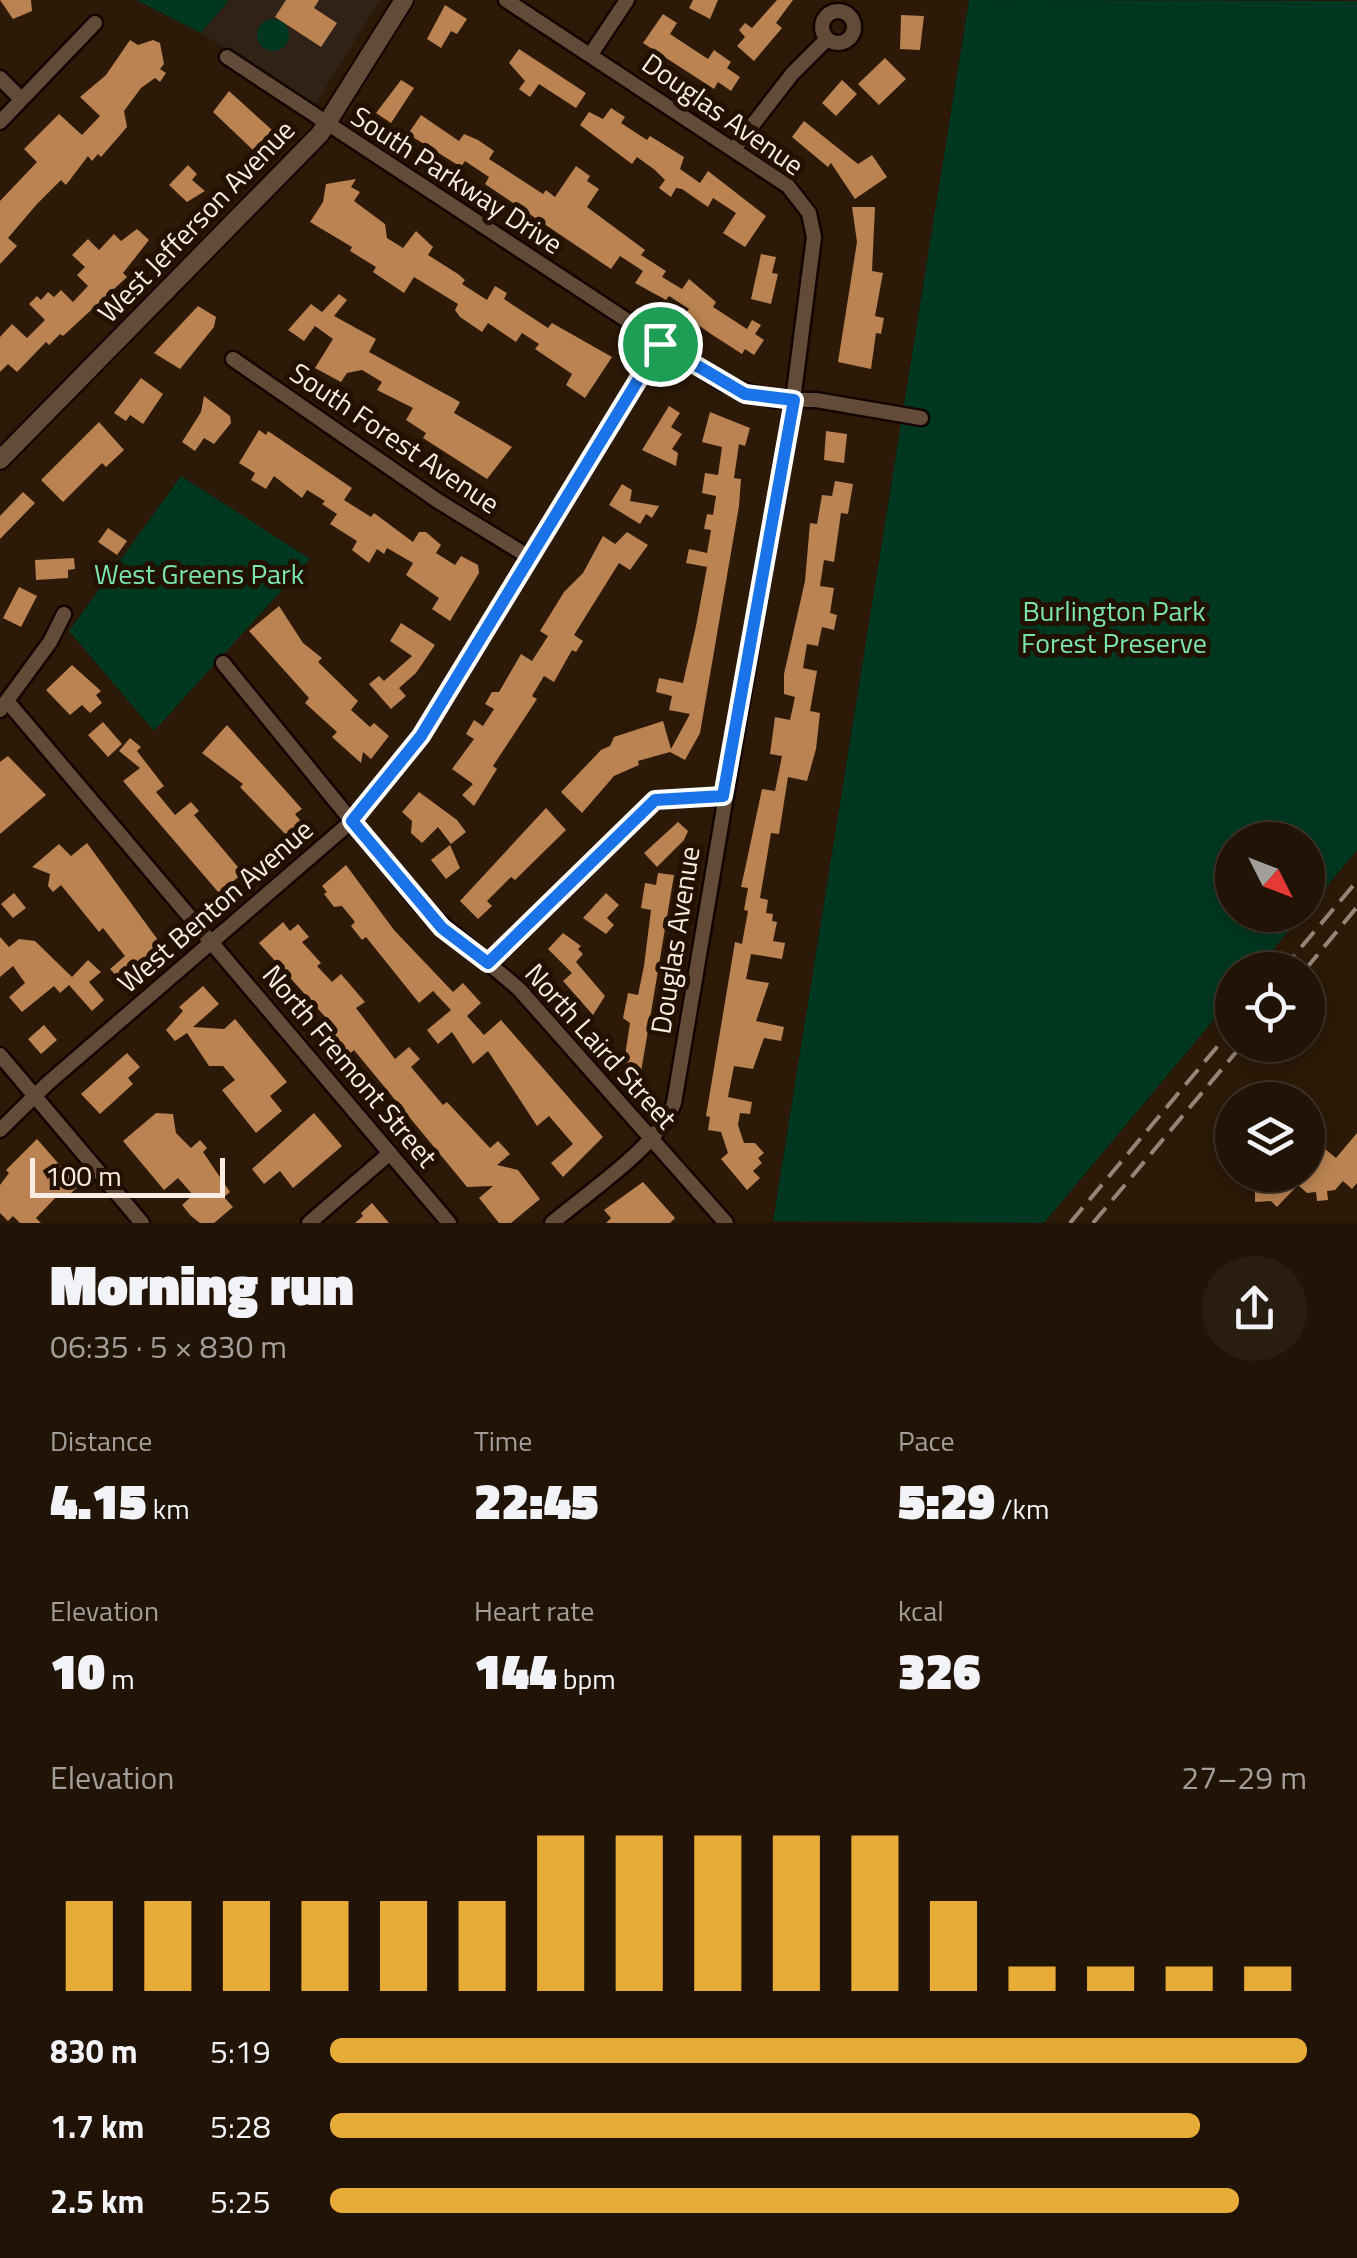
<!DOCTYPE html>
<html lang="en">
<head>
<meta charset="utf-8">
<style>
	body { margin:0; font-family:"Titillium Web",sans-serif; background:#291c10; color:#f1f3f6; height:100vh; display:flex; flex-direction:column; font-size:38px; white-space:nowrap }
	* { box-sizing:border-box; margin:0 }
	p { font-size:32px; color:#a29e9b }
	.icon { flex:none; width:55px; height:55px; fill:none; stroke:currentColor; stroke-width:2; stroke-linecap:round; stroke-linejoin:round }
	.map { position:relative; height:1223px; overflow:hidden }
	.sheet { display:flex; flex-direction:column; background:#211306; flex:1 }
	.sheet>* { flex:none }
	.needle { width:65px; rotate:132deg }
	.tools { position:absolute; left:1215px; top:822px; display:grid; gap:20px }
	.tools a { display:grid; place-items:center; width:110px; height:110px; border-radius:50%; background:#211306; box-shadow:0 5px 15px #0003,0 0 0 2px #3e3228; font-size:50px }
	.scale { position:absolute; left:30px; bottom:25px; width:195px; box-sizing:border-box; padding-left:10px; border:5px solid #faece2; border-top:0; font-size:28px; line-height:35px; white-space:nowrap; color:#faece2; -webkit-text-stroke:8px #221001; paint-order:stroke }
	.pin { position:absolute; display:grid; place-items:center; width:85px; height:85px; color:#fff; margin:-42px; border:5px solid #fff; border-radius:50%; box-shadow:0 2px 10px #0007 }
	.round { display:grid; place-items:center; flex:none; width:105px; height:105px; border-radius:52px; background:#291c10 }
	.head { display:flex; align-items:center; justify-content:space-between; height:170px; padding:0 50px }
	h1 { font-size:55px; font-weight:800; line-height:75px }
	.stats { display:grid; grid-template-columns:repeat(3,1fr); gap:15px; height:170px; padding:10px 50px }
	.stats div { display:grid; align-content:center }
	.stats b { font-size:50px; font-weight:800 }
	.stats small { font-size:28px; font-weight:400 }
	.stats p { font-size:28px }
	.chart { height:280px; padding:20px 50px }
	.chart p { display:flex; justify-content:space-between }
	.chart svg { width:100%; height:180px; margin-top:10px; stroke:#e7ac37; stroke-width:6 }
	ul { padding:0 50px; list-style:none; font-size:32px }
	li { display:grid; grid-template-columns:160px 120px 1fr; align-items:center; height:75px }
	li i { height:25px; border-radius:12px; background:#e7ac37 }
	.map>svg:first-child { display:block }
</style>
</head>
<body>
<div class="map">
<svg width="1357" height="1223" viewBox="0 0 1357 1223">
	<rect width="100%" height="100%" fill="#2c1908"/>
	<polygon fill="#312217" points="229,0 380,0 314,106 201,33"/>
	<g fill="#003721">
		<polygon points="136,0 229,0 201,33"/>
		<polygon points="969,0 1357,1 1357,850 1308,909 1308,840 1232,840 1232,915 1302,915 1256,970 1232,970 1232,998 1044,1223 773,1221"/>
		<circle cx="273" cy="35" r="16"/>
		<polygon points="181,476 310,559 154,731 69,631"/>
	</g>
	<g fill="#ba8351">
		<polygon points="0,0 31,0 32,11 13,19"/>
		<polygon points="286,0 319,0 314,8 337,23 321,47 275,17"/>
		<polygon points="693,0 718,0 710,19 689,8"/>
		<polygon points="777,0 793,0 776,23 782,28 754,61 737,46 745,37 739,30 745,23 752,28"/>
		<polygon points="445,5 467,19 457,34 451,31 441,48 427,39"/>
		<polygon points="663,14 677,23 670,34 708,59 714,50 731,62 727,68 740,77 731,91 718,82 714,89 643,43"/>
		<polygon points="901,15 924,16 920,50 900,49"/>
		<polygon points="130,40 138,45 153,40 160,43 164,64 160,69 166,73 160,82 155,78 141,88 124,111 127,127 101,157 98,154 92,161 88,156 66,185 61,180 37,204 8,238 17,246 0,264 0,201 37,162 24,149 59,114 82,135 100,116 80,97 106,75"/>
		<polygon points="519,49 586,93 576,108 539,84 530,97 519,89 525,81 509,63"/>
		<polygon points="885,58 906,79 879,105 858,84"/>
		<polygon points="401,80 414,88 391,123 376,113"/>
		<polygon points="842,80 857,94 836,116 822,103"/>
		<polygon points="229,91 272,130 253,150 213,112"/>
		<polygon points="611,108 625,117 621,123 647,140 650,136 684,157 680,169 700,183 708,171 766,216 745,247 723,233 736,213 713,198 708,207 682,189 676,188 671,197 659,188 665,180 655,170 637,157 632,164 580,125 589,112 603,119"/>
		<polygon points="421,115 459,141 464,134 478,140 494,151 489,159 543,194 546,190 555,197 576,166 590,176 587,181 599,189 587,207 645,250 641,255 666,271 662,277 682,289 689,279 716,302 713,307 747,329 752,320 761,325 755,334 764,340 754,355 745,349 742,354 711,334 684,315 689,309 669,296 666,300 635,283 643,271 620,256 611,269 485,184 489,177 465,161 461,167 408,134"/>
		<polygon points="804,121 858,164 872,155 887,177 855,199 831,163 828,167 792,137"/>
		<polygon points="188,165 197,174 192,180 205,191 187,202 169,185"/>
		<polygon points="356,179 351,187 360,192 354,201 385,224 387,238 403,248 416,231 433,247 428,255 458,274 465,280 462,284 487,300 495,286 507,293 504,299 548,328 552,323 612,357 585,398 566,385 572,374 535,349 539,344 522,333 516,342 488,323 482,332 460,317 455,310 458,304 414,277 404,293 373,272 376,267 350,251 352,247 310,222 323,202 326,184"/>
		<polygon points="852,207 875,207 872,271 883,273 875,316 884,318 881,334 876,333 871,369 838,362 857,242"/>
		<polygon points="137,229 149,240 123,273 127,277 63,336 60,334 49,345 46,342 17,372 8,364 0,372 0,337 12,324 27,338 45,320 29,304 37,296 41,300 48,292 54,297 61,290 73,302 88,286 77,275 85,267 72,255 88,239 99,250 114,234 121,241"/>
		<polygon points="761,254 776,257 772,273 778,274 771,304 751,299"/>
		<polygon points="339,294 347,300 334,316 376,339 369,352 460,402 454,413 512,447 487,479 423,438 426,433 406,420 413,408 377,390 382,382 362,370 347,373 341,382 315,368 333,339 315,326 304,341 288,330 311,304 322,312"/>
		<polygon points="198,306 216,317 214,327 180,369 154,353"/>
		<polygon points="141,378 163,394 143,424 130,415 126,421 114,413"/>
		<polygon points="204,396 230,416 231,423 214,444 204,438 195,451 182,442 201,412"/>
		<polygon points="669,406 680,413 671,427 682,434 672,449 678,453 676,466 642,450"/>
		<polygon points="710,412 750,428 745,446 739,444 734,478 741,479 739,506 700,733 685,760 670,752 638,761 639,765 614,776 582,813 561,792 601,750 610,746 614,737 663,721 671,749 690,714 669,710 672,696 656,692 659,678 683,683 696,626 707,567 686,563 689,549 707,553 711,530 704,529 707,514 713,515 716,496 702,493 705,473 718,475 722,447 702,442"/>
		<polygon points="99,422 124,450 106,467 102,463 63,502 41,480"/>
		<polygon points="259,430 266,435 268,431 352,488 344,500 371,517 374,513 413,542 419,532 426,532 441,545 436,553 455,565 461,556 478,565 479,573 450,621 432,609 439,598 406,575 413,563 387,548 384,554 377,549 369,563 352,550 357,541 330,524 337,514 322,504 325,501 307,490 302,498 274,476 266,489 251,480 255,473 239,463"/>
		<polygon points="826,431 847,434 844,463 824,460"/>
		<polygon points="835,481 853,484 848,514 841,513 834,562 824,560 820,586 834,588 830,613 837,615 834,630 822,627 818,646 807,644 803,668 817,671 810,711 820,713 816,749 807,781 788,777 779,834 771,833 760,898 768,900 766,913 773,914 772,921 777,922 773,941 785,943 782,959 751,954 746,979 769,983 756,1021 784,1027 781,1041 764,1038 753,1069 734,1066 728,1097 752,1102 750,1114 740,1113 738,1125 744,1143 755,1143 764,1153 758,1158 762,1163 753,1171 760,1178 747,1190 721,1159 728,1153 721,1132 708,1130 710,1117 706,1116 735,942 742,944 748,911 744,910 748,888 741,887 745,869 762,789 775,791 782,756 770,754 775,717 790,720 795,697 784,694 784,674 805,581 810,523 817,524 822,495 832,496"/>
		<polygon points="622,484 632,490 630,501 659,506 652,518 646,514 640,524 609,505"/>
		<polygon points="23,492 35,503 0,539 0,516"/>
		<polygon points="108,528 127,541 117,555 98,542"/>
		<polygon points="627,532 648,545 630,570 619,563 574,635 583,641 576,652 572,650 554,682 544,676 532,696 537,699 493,766 497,769 474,806 462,795 473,784 452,769 474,739 466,734 474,720 483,726 494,709 485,704 492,692 499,692 521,654 532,661 548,636 540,631 564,592 583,573 603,536 615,544"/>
		<polygon points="74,558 75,569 68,570 68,578 36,580 35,560"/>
		<polygon points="19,587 37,596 21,627 3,618"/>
		<polygon points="279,606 303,643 322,658 318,662 358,701 351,710 370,727 374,723 389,736 371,759 363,752 361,763 332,737 337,732 305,703 309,698 249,631"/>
		<polygon points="401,623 435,645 416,673 399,688 406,696 391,709 369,684 379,676 384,681 412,656 390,641"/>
		<polygon points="72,665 101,691 96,695 102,703 90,713 82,705 70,715 46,690"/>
		<polygon points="103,722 122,744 108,757 88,735"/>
		<polygon points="227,725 302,809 295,814 304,825 289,838 240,787 243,784 202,753"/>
		<polygon points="130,738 141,747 137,751 164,786 156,792 175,815 191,802 199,811 194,815 243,873 219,893 123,781 140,768 119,751"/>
		<polygon points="8,756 46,795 0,834 0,762"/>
		<polygon points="419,792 457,820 466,832 451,844 438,827 422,843 411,833 412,821 402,812"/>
		<polygon points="546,808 566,830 515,880 511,877 487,901 492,906 478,919 460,901"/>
		<polygon points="678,822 688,831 684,840 657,867 644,853"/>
		<polygon points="87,843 166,951 144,969 140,963 120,980 110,969 125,956 103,928 99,932 61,885 53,892 48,886 50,874 32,867 59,844 71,856"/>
		<polygon points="450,845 460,868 446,879 431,860"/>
		<polygon points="346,865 394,930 453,992 463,983 481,1003 467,1016 484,1035 501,1020 603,1137 563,1177 551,1163 573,1144 549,1116 537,1126 488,1051 473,1064 452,1032 438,1044 427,1030 451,1010 433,991 419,1003 366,937 362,940 351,926 355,922 342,906 334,907 324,894 327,892 322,886"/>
		<polygon points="658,873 674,875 641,1072 623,1069 630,1023 623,1018 628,993 638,995 644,966 651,910 641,908 645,883 656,885"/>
		<polygon points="14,893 26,908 13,918 1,904"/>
		<polygon points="606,893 619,905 607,918 614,925 606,934 583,918"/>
		<polygon points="283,922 290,931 298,924 309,937 302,942 321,963 317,966 332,982 341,974 365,1002 356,1008 395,1059 409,1047 420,1059 411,1067 443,1105 447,1102 490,1148 498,1141 510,1154 497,1165 518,1170 540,1199 511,1223 499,1223 479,1198 493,1186 467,1187 354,1050 345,1058 328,1038 337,1030 259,943"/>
		<polygon points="563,933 581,946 578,949 583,954 576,962 605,996 593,1015 563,981 572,973 548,949"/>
		<polygon points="0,937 9,947 19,939 35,941 72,977 88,960 101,972 89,982 104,1000 92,1011 69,985 60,993 54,986 22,1012 9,997 25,983 13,966 0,977"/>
		<polygon points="203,986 219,1004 193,1027 224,1029 235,1019 287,1082 270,1096 282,1111 256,1133 222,1090 235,1080 223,1066 209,1066 187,1033 175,1041 166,1030 183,1011 179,1007"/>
		<polygon points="44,1025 57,1040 41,1054 28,1039"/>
		<polygon points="127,1053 140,1067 128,1078 133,1084 100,1114 81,1094"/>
		<polygon points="156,1113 173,1114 176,1133 191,1148 200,1140 207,1148 203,1152 230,1192 224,1197 233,1207 214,1223 200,1223 191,1216 182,1205 193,1195 178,1178 164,1190 123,1141"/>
		<polygon points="314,1113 342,1146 293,1188 280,1171 264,1184 252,1169"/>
		<polygon points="1357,1133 1357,1183 1352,1189 1343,1181 1335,1190 1327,1191 1328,1200 1317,1201 1316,1192 1307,1193 1298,1185 1277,1207 1271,1201 1255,1202 1255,1187 1247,1181 1252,1175 1308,1175 1308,1135 1336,1158"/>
		<polygon points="37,1139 78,1186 66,1198 60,1193 36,1218 41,1223 20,1223 13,1216 8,1221 0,1213 0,1185 9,1173 6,1170"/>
		<polygon points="643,1182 675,1218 670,1223 606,1223 611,1218 604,1210"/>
		<polygon points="372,1203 389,1223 355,1223 363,1216 361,1213"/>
	</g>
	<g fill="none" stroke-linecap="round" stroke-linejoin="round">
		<g stroke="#140400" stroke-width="19">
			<g id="minor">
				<path d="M506,0L788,186L809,213L814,237L793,400L674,1103C659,1146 588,1192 552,1223"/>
				<circle cx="838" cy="27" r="16"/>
				<polyline points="591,54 627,0"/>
				<polyline points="227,57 722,383 774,400 816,400 921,418"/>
				<polyline points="0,78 21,99"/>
				<polyline points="0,122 95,23"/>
				<polyline points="734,149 792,74 827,39"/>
				<polyline points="233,359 438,501 529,557"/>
				<polyline points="223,663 421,906 519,989 726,1223"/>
				<polyline points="7,701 449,1223"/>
				<polyline points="0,710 50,642 64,614"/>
				<polyline points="488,963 655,800 723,796"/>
				<polyline points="0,1055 142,1223"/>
				<polyline points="0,1130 48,1083 352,821 421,736 661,344"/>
				<polyline points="309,1223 390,1153"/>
			</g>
		</g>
		<g stroke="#140400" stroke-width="22">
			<polyline id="tertiary" points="0,460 320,134 404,0"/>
		</g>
		<use href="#minor" stroke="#624c39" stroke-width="14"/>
		<use href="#tertiary" stroke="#624c39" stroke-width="18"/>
		<g stroke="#958577" stroke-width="4" stroke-dasharray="20 10" stroke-linecap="butt">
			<polyline points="1282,970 1357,881"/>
			<polyline points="1305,970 1357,907"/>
			<polyline points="1070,1223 1232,1029"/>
			<polyline points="1093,1223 1242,1045"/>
		</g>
	</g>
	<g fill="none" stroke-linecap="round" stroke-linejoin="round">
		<g stroke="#fff" stroke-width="20">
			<polygon id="route" points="660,344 745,394 794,400 723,796 655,800 488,963 442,928 352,821 421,736"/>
		</g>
		<use href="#route" stroke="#1a73e8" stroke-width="12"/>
	</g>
	<g text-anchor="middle" stroke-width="10" stroke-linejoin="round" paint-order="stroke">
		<g font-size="28" fill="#faece2" stroke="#221001">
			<text transform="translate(723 114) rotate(35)" y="10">Douglas Avenue</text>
			<text transform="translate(457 180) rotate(33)" y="10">South Parkway Drive</text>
			<text transform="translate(196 221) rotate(-46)" y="10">West Jefferson Avenue</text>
			<text transform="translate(395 438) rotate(34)" y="10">South Forest Avenue</text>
			<text transform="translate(215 906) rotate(-41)" y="10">West Benton Avenue</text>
			<text transform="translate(675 940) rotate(-81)" y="10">Douglas Avenue</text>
			<text transform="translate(601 1046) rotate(48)" y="10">North Laird Street</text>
			<text transform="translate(350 1066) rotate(50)" y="10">North Fremont Street</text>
		</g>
		<g font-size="28" fill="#7ae5b1" stroke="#221001">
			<text x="199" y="584">West Greens Park</text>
			<text x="1114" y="621">Burlington Park<tspan x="1114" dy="32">Forest Preserve</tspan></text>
		</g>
	</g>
</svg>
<div class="tools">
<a><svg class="needle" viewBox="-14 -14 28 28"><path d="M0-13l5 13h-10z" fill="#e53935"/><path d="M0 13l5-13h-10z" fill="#a29e9b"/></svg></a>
<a><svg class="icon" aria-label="locate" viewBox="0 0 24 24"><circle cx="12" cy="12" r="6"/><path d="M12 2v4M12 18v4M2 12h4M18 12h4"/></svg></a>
<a><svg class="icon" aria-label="layers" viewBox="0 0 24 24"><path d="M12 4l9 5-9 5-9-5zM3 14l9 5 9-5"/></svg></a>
</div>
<div class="scale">100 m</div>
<div class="pin" style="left:660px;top:344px;background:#1e9e55"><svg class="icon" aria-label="arrive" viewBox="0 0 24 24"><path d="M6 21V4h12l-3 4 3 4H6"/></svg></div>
</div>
<section class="sheet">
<div class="head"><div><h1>Morning run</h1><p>06:35 · 5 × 830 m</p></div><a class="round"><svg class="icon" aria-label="share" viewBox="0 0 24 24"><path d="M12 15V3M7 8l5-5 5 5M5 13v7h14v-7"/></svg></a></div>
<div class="stats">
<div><p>Distance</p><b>4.15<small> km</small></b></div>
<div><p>Time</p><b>22:45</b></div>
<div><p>Pace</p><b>5:29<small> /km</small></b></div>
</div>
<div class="stats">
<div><p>Elevation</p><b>10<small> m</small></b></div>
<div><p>Heart rate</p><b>144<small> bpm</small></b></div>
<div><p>kcal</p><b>326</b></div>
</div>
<div class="chart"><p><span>Elevation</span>27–29 m</p>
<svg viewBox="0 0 160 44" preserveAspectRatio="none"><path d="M5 44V22M15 44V22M25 44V22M35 44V22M45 44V22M55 44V22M65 44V6M75 44V6M85 44V6M95 44V6M105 44V6M115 44V22M125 44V38M135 44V38M145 44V38M155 44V38"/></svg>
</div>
<ul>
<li><b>830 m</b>5:19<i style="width:100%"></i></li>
<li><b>1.7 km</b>5:28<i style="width:89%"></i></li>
<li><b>2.5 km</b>5:25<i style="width:93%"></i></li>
</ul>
</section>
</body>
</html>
